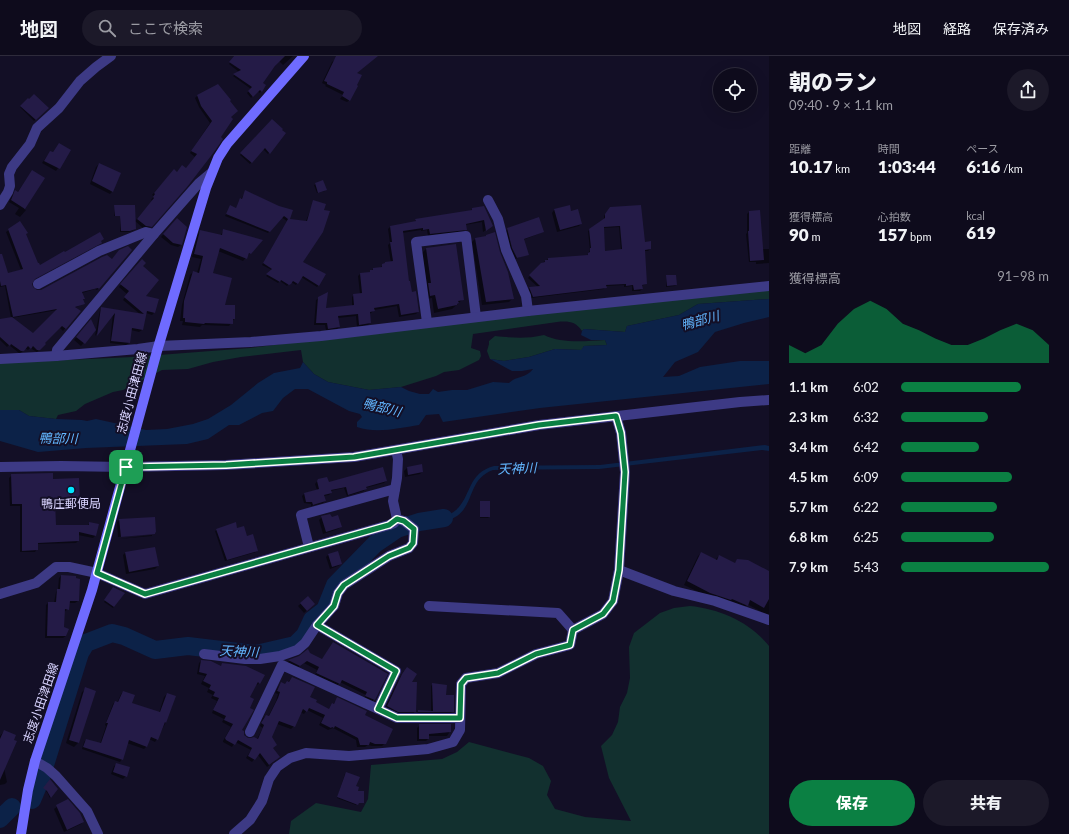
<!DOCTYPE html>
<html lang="ja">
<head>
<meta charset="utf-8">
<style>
	body { margin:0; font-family:Lato,"Noto Sans JP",sans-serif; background:#1c1929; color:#f1f3f6; height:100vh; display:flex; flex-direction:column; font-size:15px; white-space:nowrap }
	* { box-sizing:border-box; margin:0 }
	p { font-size:13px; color:#9b9ba3 }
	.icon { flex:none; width:22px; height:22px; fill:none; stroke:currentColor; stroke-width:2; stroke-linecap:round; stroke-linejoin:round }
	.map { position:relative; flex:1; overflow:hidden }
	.details { display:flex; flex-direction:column; background:#0e0b1c; width:300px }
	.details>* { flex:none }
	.controls { position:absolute; left:713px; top:12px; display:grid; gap:8px }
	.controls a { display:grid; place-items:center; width:44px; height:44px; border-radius:50%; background:#0e0b1c; box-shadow:0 4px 16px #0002,0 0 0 1px #2e2b3b; font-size:20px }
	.pin { position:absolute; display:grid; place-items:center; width:34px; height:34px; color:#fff; margin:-17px; border-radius:8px; box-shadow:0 2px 6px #0006 }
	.round { display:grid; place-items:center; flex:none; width:42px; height:42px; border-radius:21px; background:#1c1929 }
	.head { display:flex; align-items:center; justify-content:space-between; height:68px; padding:0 20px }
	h1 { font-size:22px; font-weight:800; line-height:30px }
	.figures { display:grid; grid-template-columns:repeat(3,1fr); gap:6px; height:68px; padding:4px 20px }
	.figures div { display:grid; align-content:center }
	.figures b { font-size:17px; font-weight:800 }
	.figures small { font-size:11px; font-weight:400 }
	.figures p { font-size:11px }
	.chart { height:112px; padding:8px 20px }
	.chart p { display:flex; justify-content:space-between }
	.chart svg { width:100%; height:72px; margin-top:4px; fill:#0b8043; opacity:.7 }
	.button { display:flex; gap:8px; margin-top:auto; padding:8px 20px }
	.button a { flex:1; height:46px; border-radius:24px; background:#0b8043; color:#fff; font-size:16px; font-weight:800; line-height:46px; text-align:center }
	.button a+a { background:#1c1929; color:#f1f3f6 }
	ul { padding:0 20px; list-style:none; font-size:13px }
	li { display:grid; grid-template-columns:64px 48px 1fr; align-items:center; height:30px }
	li i { height:10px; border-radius:5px; background:#0b8043 }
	header { display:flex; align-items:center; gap:24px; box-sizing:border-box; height:56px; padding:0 20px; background:#0e0b1c; border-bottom:1px solid #2e2b3b }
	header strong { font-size:19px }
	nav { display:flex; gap:22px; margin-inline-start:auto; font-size:14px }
	.search { width:280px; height:36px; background:#1c1929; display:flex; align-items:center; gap:10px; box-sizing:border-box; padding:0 14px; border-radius:22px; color:#9b9ba3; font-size:15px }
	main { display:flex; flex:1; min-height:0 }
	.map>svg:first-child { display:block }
</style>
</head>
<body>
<header>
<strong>地図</strong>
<div class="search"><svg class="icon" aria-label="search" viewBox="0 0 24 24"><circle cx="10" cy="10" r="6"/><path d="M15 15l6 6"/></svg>ここで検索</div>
<nav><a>地図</a><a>経路</a><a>保存済み</a></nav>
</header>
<main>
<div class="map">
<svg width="769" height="778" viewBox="0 0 769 778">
	<rect width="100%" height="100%" fill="#130f26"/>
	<g fill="#12302f">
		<path d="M769,232V243L698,248L679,259L627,270L625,276L584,273L582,275C575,265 568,265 557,266L473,278L471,292L480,295L481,300L479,304L459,314L444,316L436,320L401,331L369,334L328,326L314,318L303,306L301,294L241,301L213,306L188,313L162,314L123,334L113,336L85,348L76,355L58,359L56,363L29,360L19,354H0V307L133,301L250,292L472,264Z"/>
		<path d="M544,279C562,288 586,285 605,284L607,289L584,290L582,294L555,293L529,301L504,305L490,303L487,295L489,288V285L495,280C514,282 526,283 544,279Z"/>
		<path d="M690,550C720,553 750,566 769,590V778H289L291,765L316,747L361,756L368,743L371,709L442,703L457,696L469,686L529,702L543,710L551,725L547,739L555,753L585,761L631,765L609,722L601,690L612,679L618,666L620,651L627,637L630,622L629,591L634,577L660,557L674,552Z"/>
	</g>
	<g fill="#0c2248">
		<path d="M769,243V261L744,267L715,276L698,296L675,306L663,321L679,320L700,311L740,305H769V328L540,352L443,366L439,358L426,359L419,369C399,372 377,378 357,371V366L362,361L360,358L349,355L308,333H295L283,342L273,355L262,357L239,369H229L208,383L187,388L86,392L38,396L0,385V354H19L29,360L56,363L82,364L87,365L96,363L146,374L167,373L193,368L208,363L231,349L258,327L274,317L300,312L303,306L314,318L328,326L369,334L401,331L409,335L420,338H429L433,333L438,336L452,334H467L493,326L509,327C518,319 525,323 533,313L522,315H512L490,303L504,305L529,301L555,293L581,294L584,290L607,289L605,284H591L581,279L582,275L584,273L625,276L627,270L679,259L698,248Z"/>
		<path d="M765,389L769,390V395L762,394L599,413L493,414C468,423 475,447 457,460C447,467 433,468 421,470L419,464C428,462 441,462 450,458C473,446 464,418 494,410L600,409Z"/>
	</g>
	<g fill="#0007" fill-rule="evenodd">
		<polygon points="234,0 293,0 283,9 279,5 262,27 261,35 260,37 257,35 251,42 247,37 251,33 233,20 239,16 229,8"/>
		<polygon points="340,0 377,0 356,17 350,44 347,46 340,43 343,39 325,30 326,29 322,27 332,6"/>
		<polygon points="198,39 228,45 230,62 151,170 149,172 143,172 135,165 153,145 151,144 154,140 152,139 172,117 176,118 186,113 195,101 190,97 210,67 199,51 195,42"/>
		<polygon points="28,43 48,52 34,65 20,51"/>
		<polygon points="272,64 284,78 268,98 263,93 250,108 240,99"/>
		<polygon points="59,88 70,94 56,115 42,107 48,99 50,96 52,97"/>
		<polygon points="99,108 112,136 110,138 90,128 96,111"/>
		<polygon points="32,115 24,153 26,154 20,161 15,158 19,152 9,146 13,138 16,136 17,137"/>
		<polygon points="323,125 325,135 317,137 314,129"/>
		<polygon points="246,135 278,150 289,164 306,165 314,145 302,206 319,229 317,231 301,221 296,229 291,226 287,230 280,225 278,227 266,220 272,214 262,209 287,165 281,161 268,177 225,160 230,151 236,153 239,145 241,143"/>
		<polygon points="115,150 135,173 134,174 129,176 120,176 120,160 114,160"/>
		<polygon points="569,150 571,156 581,168 579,170 557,176 552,157 554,154"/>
		<polygon points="472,153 492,170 483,176 482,166 465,169 466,173 463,176 428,180 427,174 421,175 421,174 402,177 408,226 418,256 416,258 399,261 397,250 374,254 371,257 369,258 370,267 368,269 357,271 356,260 338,262 339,271 337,273 326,274 325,269 314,269 316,244 319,242 325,253 352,250 352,241 354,239 360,238 358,220 360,218 369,217 373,213 380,212 383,209 391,207 388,189 390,187 388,173 390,171 414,167 416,164 470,156"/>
		<path d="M609,154L650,193L648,195H644L646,228L641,230L642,233L640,235H632V230L624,231V229L606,230L604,233L531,242L528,234L530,232L538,231L528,222L541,208L548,203L587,200L590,194L588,175L604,164V160ZM619,171L621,194L604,196L603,172Z"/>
		<polygon points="749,156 762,193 769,193 769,212 769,207 756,208 756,206 749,206 746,178 747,177 747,158"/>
		<polygon points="177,163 186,172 181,189 178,191 171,189 161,181"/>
		<path d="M20,166L25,178L33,223L30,228L32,232L37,236L41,235L102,202L99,232L97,234L95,233L82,237L84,243L82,244L84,247L75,252L79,255L63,275L59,271L43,287L37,296L30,292L28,294L25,292L21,297H19L9,289L7,291L0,284V264L11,262L5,230L0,231V209L7,218L21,214L6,176ZM58,254L33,279L11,262Z"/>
		<polygon points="508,173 543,176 523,184 528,198 515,203 511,194 506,175"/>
		<polygon points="224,174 250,197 243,205 218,195 212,218 224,250 234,263 229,270 202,269 200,271 182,269 183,265 180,265 182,249 190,219 193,216 197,217 201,203 192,201 198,178 201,175 220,180"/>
		<polygon points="475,183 513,242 509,246 482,249 472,186"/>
		<polygon points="426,193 463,243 452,253 434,257 432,242 426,243 425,232 427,229 422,197"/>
		<polygon points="140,206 141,210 144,240 154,257 152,259 146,257 142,274 139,276 131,274 129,287 126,289 110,287 113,257 95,280 100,254 102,252 140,258 123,244 127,238 119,231"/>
		<polygon points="667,220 676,229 675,230 666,231"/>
		<polygon points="89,267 94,274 81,290 74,284"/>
		<polygon points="421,409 422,416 420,418 405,421 404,415 407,412"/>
		<polygon points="12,419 52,424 79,444 77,446 54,447 55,470 88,469 90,467 98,469 95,480 93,482 78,479 78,485 76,487 37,488 37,493 35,496 20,496 20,450 10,450 9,422"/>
		<polygon points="318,424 329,427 386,425 384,427 365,432 364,435 347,440 344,432 330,435 331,437 329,439 323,440 325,445 323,447 311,450 311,448 304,447 302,440 304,438 317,434 315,428"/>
		<polygon points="480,446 489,461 488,462 480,462"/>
		<polygon points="322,461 341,471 338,473 323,478 319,464"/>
		<polygon points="120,464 154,477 118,481 117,466"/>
		<polygon points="237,473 257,495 256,496 225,505 215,475 217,474"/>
		<polygon points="152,479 152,480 118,483"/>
		<polygon points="126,496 158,510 155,513 126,518 123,499"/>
		<polygon points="337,496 341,508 338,510 330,513 326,501 328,499"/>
		<polygon points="701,497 715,504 719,500 734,508 738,504 769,516 769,560 747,548 744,552 707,540 684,529 698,500"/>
		<polygon points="61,520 78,545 75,547 69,547 68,553 64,556 63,572 66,580 63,582 45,582 46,549 48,547 54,547 56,536 58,533 59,522"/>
		<polygon points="112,533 123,537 113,552 104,546"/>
		<polygon points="308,541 314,548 304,557 298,550"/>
		<polygon points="333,587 386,618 372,646 364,642 366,639 340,626 337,630 315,620 317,614 304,607 297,612 287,607 289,605 310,598 322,604"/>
		<polygon points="201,605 220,611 223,608 245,611 259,627 257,629 256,629 249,642 240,675 247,683 257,683 263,672 260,670 263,662 266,660 268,661 276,645 278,638 275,637 279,630 281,627 284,629 288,626 292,622 308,642 329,654 337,643 364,660 385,687 382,690 372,690 368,689 365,691 357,691 356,684 333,672 328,674 319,669 323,662 307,654 304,658 300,656 294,670 291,673 277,668 271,681 272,692 276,704 267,711 258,699 252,706 246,702 251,694 235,686 232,691 223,686 223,685 231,671 222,666 224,663 212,657 217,645 211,642 213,639 207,636 209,632 201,628 205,620 197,618 199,607"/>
		<polygon points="404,615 410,627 415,655 413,658 396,658 385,652 400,621"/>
		<polygon points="433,628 444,640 453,655 451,657 417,657 419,655 431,656 431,630"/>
		<polygon points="86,633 94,635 78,687 74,691 66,687 82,636"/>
		<polygon points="123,636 131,648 159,657 164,641 167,638 166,666 157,683 155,686 149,683 147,690 144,693 127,687 122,703 120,706 82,693 84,686 86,684 100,688 106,670 105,669 113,648 115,646 117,647 121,638"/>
		<polygon points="419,670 450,670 449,677 447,680 428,680 428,683 426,685 417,685 417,672"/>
		<polygon points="4,675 13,684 4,712 7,726 5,728 0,729 0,680"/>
		<polygon points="117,708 126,720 123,723 111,718 114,710"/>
		<polygon points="345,718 355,730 356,736 363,746 362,747 357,747 356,749 337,742"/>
		<polygon points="50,725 57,733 50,742 47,736 43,733"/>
		<polygon points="67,744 83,766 81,768 64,776 54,753"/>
	</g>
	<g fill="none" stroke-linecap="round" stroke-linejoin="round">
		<g stroke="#0c2248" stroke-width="18">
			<polyline points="32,744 40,725 80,597 86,587 112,577 124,580 155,594 188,590 256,598 295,589 305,579 312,564 325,554 335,529 375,488 397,473 419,466 444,462"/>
			<polyline points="0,763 12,751"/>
		</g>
	</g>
	<g fill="#241b47" fill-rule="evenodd">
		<polygon points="234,0 285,0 275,10 263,27 266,29 262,36 260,34 253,41 248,35 252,31 233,18 241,14 229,6"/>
		<polygon points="336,0 378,0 357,17 362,19 357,29 358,30 350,45 342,40 344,36 327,28 327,26 324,25"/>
		<polygon points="218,28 231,44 230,45 238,55 231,61 233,63 221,81 223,83 214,96 187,131 152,171 146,170 137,163 154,142 153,141 155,138 154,137 174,113 177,116 182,109 186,112 197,98 191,95 212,65 201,50 197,39"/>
		<polygon points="34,38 49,52 36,64 20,50 28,42 29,43"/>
		<polygon points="272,63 283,73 282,74 286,77 270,98 265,92 252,107 240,97"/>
		<polygon points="59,87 71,94 60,113 44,105 50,95 53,96"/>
		<polygon points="99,107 121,117 113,136 92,125"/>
		<polygon points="32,114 45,122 25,153 11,144 15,134 18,136"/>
		<polygon points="323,124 327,134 318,137 315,127"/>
		<polygon points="245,134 279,150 293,154 290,163 307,165 313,144 326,148 324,154 330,155 323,176 303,206 326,218 319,230 303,220 298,228 293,225 291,228 289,229 281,224 280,226 266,218 272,213 263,207 288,163 284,160 270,176 226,158 230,149 236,152 240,142 242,143"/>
		<polygon points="114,149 135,149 136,173 130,175 121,175 120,160 115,160"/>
		<polygon points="570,149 571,155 578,153 582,168 560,174 554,153"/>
		<path d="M641,149L645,186L651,185V193L645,194L647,228L642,229L643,233L634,234L633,229L626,230V228L606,229L607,232L533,241L529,231L540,230L529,219L541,207L545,206V204H548V202L588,199V197L590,196V192H591L589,173L605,162V158L610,151ZM620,170L622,193L605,195L604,171Z"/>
		<polygon points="484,150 493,170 486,175 484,164 466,168 467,174 430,178 429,173 423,174 423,172 403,175 409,225 410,225 412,236 416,235 419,256 401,259 399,248 374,252 375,255 370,256 371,267 359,269 358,258 338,260 340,271 328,273 327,267 316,267 318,241 328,236 326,252 354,249 353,238 362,237 360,217 370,216 370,214 373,214 373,212 382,211 382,208 385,207 385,206 393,205 390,186 392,186 390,170 416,165 415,163 472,154 472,152"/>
		<polygon points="760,154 764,204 750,205 748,175 749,175 749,155"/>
		<polygon points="539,161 544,176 524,183 529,199 517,202 512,192 507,172"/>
		<polygon points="177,162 187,171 182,189 173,187 163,178"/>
		<polygon points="20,165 28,177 26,178 38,207 39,207 40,209 64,195 65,196 100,176 104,183 101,185 102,187 35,223 32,228 33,231 37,234 41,234 102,201 107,199 112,203 119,194 128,190 132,194 99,233 98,232 82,236 85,243 83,243 85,248 75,251 81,255 66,273 62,270 45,287 46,288 40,294 37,294 33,290 31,293 28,290 24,295 21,295 11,288 10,290 0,281 0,263 12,261 33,277 57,253 13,261 6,229 1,230 0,225 0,198 2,198 8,217 23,213 8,173"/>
		<polygon points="223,173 263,184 251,198 249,197 247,203 220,192 213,217 232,222 225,249 235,249 235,263 233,263 233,268 205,267 204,268 185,266 185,262 183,262 184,245 193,215 199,217 203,200 194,198 200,174 222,179"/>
		<polygon points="495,176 500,196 508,216 514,243 486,246 475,182 486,180 486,179"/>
		<polygon points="456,188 464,244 458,245 459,247 457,248 457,249 438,253 435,239 430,240 428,227 431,227 426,192"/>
		<polygon points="142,203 146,207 143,210 159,224 146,240 159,243 155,257 147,255 143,274 132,272 130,287 111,285 115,257 97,280 101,251 144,258 124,241 129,235 120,228"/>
		<polygon points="666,219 676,219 677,229 667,230"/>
		<polygon points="91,263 96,274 85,288 76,281"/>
		<polygon points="422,408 423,416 408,419 407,411"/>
		<polygon points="383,411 387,425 366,431 367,433 348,439 346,431 331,434 332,437 324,439 326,445 313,449 312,446 306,446 304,437 319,433 317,425 318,423 327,421 329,426"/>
		<polygon points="53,417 53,423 79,422 80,444 55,445 56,469 89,469 89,466 99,468 96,480 79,476 79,485 38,487 38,494 22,495 22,448 12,448 11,418"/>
		<rect x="480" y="445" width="10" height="16"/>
		<polygon points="330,458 332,461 338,459 342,471 326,476 321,460"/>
		<polygon points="155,461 156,476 155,477 155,478 121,481 119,463"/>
		<polygon points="236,466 237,472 244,470 247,480 253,478 258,495 227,504 216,473"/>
		<polygon points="155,491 159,510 129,516 125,496"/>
		<polygon points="338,495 342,508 332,511 328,498"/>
		<polygon points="701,496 717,504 719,499 735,507 737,503 748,504 769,515 769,543 764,552 750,544 748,550 732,543 731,544 710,537 687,525"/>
		<polygon points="61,519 76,520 76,522 80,523 79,545 70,545 69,554 65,553 64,571 69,573 66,580 47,580 48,546 56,546 57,533 60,533"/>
		<polygon points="113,531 125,537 114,551 104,544"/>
		<polygon points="308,540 315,548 307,555 300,547"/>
		<polygon points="333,586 388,618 375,644 365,640 367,636 342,624 340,628 316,617 319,611 307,605 300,610 288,604 299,600 308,593 310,597 322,603"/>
		<polygon points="201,604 211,605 221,610 222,607 246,610 265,619 260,628 258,626 250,641 254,643 250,652 254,654 242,674 244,675 244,679 248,682 251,682 254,681 258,683 264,669 261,667 266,659 269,660 278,642 280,636 277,635 281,626 285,628 287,625 289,626 292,621 315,631 310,641 317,644 316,646 329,653 332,647 334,648 337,641 367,655 365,659 393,673 386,688 375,688 370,686 369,689 360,689 358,682 335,670 334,672 332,671 331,672 321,667 325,659 309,652 307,656 303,653 295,671 279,665 272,681 277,689 273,692 280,701 269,709 260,697 255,704 248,700 252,692 238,684 235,689 226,684 225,682 233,668 224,664 226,660 213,654 219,642 213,640 215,636 209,633 211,629 203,625 207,618 199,616"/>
		<polygon points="407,611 417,618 412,626 417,626 416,656 398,656 387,650 402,618"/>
		<polygon points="432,627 447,629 446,639 454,639 454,656 418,656 418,654 433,655"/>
		<polygon points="85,631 96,635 79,687 69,684"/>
		<polygon points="123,635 135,639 132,647 160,656 167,637 176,640 166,667 165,666 158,684 151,681 147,691 129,684 123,704 83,691 86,683 101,687 108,667 106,667 115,645 118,646"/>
		<polygon points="419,668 451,668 451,676 429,678 429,683 419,683"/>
		<polygon points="4,674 16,679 14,684 17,685 0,724 0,683"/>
		<polygon points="116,707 130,711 127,721 113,716"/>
		<polygon points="346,716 360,721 356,730 359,731 358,735 364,735 364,747 359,747 358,749 337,741"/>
		<polygon points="50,723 58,733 51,742 47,735 43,732"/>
		<polygon points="68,743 80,757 84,766 67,774 56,749"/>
	</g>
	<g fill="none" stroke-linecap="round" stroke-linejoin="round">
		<g stroke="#3d3a85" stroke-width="10">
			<polyline points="488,144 498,163 506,194 526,240 528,255"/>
			<polyline points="0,149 8,136 10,130 9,118 12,111 30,88 37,72 59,52 80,25 96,11 111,0"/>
			<polyline points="38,228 99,195 146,176 154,178"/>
			<polyline points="427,266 416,186 466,180 476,261"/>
			<polyline points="56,300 57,294 154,178 199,127 211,117"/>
			<polyline points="0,303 56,300 138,293 159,290 251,286 321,280 528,255 769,230"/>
			<polyline points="125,411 226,409 354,401 539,369 740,346 769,344"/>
			<polyline points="309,491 301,459 395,433"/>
			<polyline points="619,514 674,535 715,545 769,564"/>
			<polyline points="0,538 36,527 56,511 69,511 97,517 145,538 389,469 394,467 397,463"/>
			<polyline points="429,550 558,557 573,574"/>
			<polyline points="317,569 396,615 378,653 397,662 460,662"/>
			<polyline points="204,598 245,603 260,603 280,600 297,594 305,587 317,569 334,550 338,537 344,529 389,500 409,492 413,487 414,473 404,465 397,463 393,445 397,422 398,403 396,394"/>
			<polyline points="250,676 282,609 378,653"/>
			<polyline points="35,705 47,712 56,720 87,755 98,778"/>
			<polyline points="234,778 250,764 262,745 269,723 277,711 290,702 306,697 349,700 428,693 453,686 460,674 461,628 466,622 498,617 536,598 570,589 573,574 603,558 613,545 619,514 625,416 621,377 616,360"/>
		</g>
		<polyline stroke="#3d3a85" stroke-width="10" points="0,411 61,410 125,411"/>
		<polyline stroke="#6f6bff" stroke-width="10" points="21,778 28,734 35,705 92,534 157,295 206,132 218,102 227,88 304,0"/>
	</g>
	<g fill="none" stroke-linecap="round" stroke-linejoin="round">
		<g stroke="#fff" stroke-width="8">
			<polygon id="route" points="616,360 621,377 625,416 619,514 613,545 603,558 573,574 570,589 536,598 498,617 466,622 461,628 460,662 397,662 378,653 396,615 317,569 334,550 338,537 344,529 389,500 409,492 413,487 414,473 404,465 397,463 389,469 145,538 97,517 126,411 226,409 354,401 539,369"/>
		</g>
		<use href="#route" stroke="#0b8043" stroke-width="5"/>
	</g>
	<circle fill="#00e5ff" stroke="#130f26" stroke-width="1.5" cx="71" cy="434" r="4"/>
	<g text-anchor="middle" stroke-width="4" stroke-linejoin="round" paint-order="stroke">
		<g font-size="12" fill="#d9d4ff" stroke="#130f26">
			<text transform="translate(132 337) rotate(-75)" y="4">志度小田津田線</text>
			<text transform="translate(41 647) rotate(-71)" y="4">志度小田津田線</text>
		</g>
		<g font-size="12" fill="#d9d4ff" stroke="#130f26">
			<text x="71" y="452">鴨庄郵便局</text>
		</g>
		<g font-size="13" font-style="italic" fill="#62b6ff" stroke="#130f26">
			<text transform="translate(700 264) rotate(-15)" y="5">鴨部川</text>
			<text transform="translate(382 351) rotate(14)" y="5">鴨部川</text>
			<text transform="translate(58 382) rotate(1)" y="5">鴨部川</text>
			<text transform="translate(517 412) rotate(-2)" y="5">天神川</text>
			<text transform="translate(239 595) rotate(3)" y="5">天神川</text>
		</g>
	</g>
</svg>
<div class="controls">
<a><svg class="icon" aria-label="locate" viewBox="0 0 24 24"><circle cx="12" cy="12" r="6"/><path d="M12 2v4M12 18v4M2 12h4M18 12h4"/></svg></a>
</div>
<div class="pin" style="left:126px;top:411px;background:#1e9e55"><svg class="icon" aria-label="arrive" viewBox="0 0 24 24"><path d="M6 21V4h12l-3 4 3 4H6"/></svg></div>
</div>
<section class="details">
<div class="head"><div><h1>朝のラン</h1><p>09:40 · 9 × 1.1 km</p></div><a class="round"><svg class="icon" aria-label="share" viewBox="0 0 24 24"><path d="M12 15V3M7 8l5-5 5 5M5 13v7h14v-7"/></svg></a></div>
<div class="figures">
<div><p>距離</p><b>10.17<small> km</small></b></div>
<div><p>時間</p><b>1:03:44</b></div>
<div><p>ペース</p><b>6:16<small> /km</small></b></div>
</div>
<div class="figures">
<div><p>獲得標高</p><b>90<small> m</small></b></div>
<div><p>心拍数</p><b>157<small> bpm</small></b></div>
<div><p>kcal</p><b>619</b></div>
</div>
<div class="chart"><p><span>獲得標高</span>91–98 m</p>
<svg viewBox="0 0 160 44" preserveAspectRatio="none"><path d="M0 44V33L10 38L20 33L30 20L40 11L50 6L60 11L70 20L80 24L90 29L100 33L110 33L120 29L130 24L140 20L150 24L160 33V44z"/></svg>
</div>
<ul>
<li><b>1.1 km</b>6:02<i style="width:81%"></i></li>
<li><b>2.3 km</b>6:32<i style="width:59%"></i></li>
<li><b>3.4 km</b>6:42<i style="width:53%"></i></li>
<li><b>4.5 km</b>6:09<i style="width:75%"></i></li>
<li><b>5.7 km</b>6:22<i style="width:65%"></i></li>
<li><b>6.8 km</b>6:25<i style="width:63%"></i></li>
<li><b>7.9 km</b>5:43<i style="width:100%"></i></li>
</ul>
<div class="button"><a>保存</a><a>共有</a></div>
</section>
</main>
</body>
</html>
